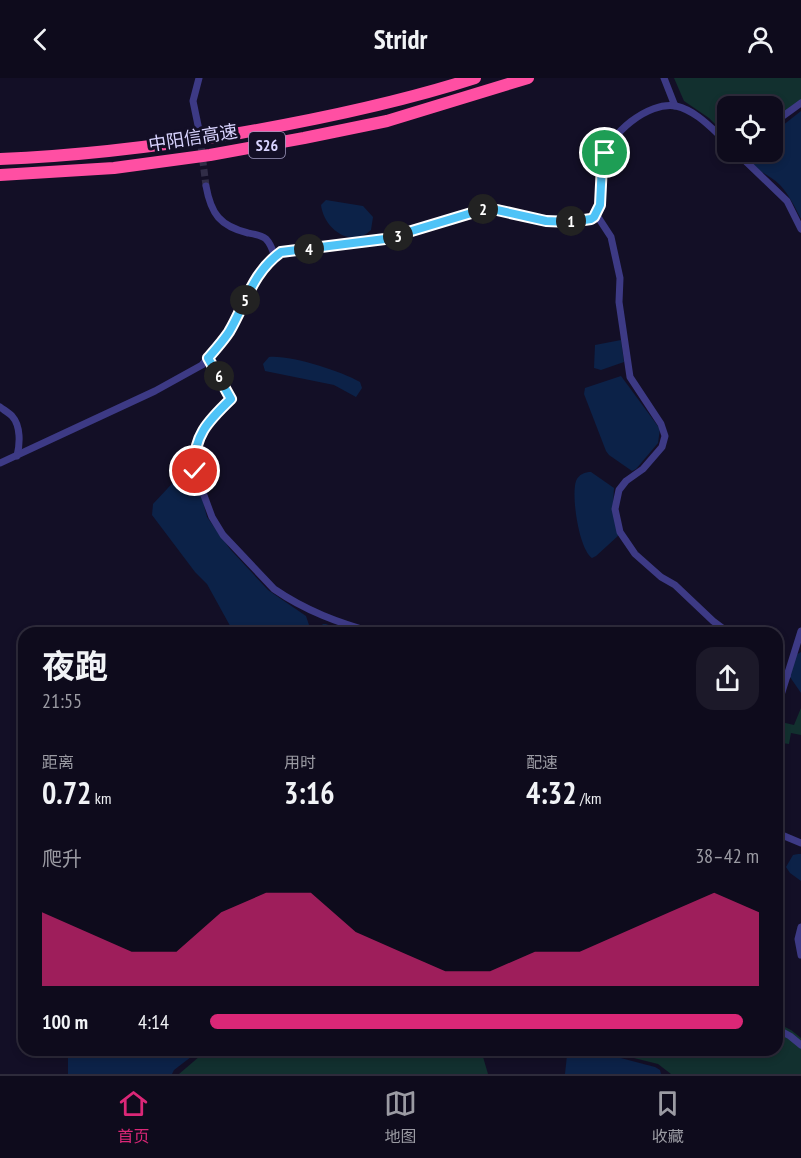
<!DOCTYPE html>
<html lang="zh">
<head>
<meta charset="utf-8">
<style>
	body { margin:0; font-family:"PT Sans Narrow","Noto Sans SC",sans-serif; background:#1c1929; color:#f1f3f6; height:100vh; display:flex; flex-direction:column; font-size:22px; white-space:nowrap }
	* { box-sizing:border-box; margin:0 }
	p { font-size:20px; color:#9b9ba3 }
	.icon { flex:none; width:33px; height:33px; fill:none; stroke:currentColor; stroke-width:2; stroke-linecap:round; stroke-linejoin:round }
	.map { position:relative; flex:1; overflow:hidden }
	.side { position:absolute; left:18px; top:549px; width:765px; height:429px; display:flex; flex-direction:column; background:#0e0b1c; border-radius:18px; box-shadow:0 3px 9px #0003,0 0 0 2px #2e2b3b }
	.side>* { flex:none }
	.controls { position:absolute; left:717px; top:18px; display:grid; gap:12px }
	.controls a { display:grid; place-items:center; width:66px; height:66px; border-radius:12px; background:#0e0b1c; box-shadow:0 3px 9px #0003,0 0 0 2px #2e2b3b; font-size:30px }
	.pin { position:absolute; display:grid; place-items:center; width:51px; height:51px; color:#fff; margin:-26px; border:3px solid #fff; border-radius:50%; box-shadow:0 2px 6px #0007 }
	.km { position:absolute; width:30px; height:30px; margin:-15px; border-radius:50%; background:#222; color:#fff; font-size:16px; line-height:30px; text-align:center }
	.round { display:grid; place-items:center; flex:none; width:63px; height:63px; border-radius:18px; background:#1c1929 }
	.overview { display:flex; align-items:center; justify-content:space-between; height:102px; padding:0 24px }
	h1 { font-size:33px; font-weight:700; line-height:45px }
	.stats { display:grid; grid-template-columns:repeat(3,1fr); gap:9px; height:102px; padding:6px 24px }
	.stats div { display:grid; align-content:center }
	.stats b { font-size:30px; font-weight:700 }
	.stats small { font-size:16px; font-weight:400 }
	.stats p { font-size:16px }
	.chart { height:168px; padding:12px 24px }
	.chart p { display:flex; justify-content:space-between }
	.chart svg { width:100%; height:108px; margin-top:6px; fill:#db2777; opacity:.7 }
	ul { padding:0 24px; list-style:none; font-size:20px }
	li { display:grid; grid-template-columns:96px 72px 1fr; align-items:center; height:45px }
	li i { height:15px; border-radius:8px; background:#db2777 }
	header { display:flex; justify-content:space-between; align-items:center; height:78px; padding:0 24px; background:#0e0b1c; font-size:27px; font-weight:700 }
	.tabs { display:flex; justify-content:space-around; align-items:center; height:84px; border-top:2px solid #2e2b3b; background:#0e0b1c; font-size:16px; color:#9b9ba3 }
	.tabs a { display:grid; justify-items:center; gap:3px }
	.tabs .on { color:#db2777 }
	.map>svg:first-child { display:block }
</style>
</head>
<body>
<header><svg class="icon" aria-label="back" viewBox="0 0 24 24"><path d="M15 5l-7 7 7 7"/></svg>Stridr<svg class="icon" aria-label="person" viewBox="0 0 24 24"><circle cx="12" cy="8" r="4"/><path d="M4 21q1-7 8-7t8 7"/></svg></header>
<div class="map">
<svg width="801" height="996" viewBox="0 0 801 996">
	<rect width="100%" height="100%" fill="#130f26"/>
	<g fill="#12302f">
		<polygon points="674,0 801,0 801,23 773,42 772,28 728,28 727,58 709,40 684,23"/>
		<polygon points="801,630 801,657 791,655 789,666 782,665 777,683 777,643 794,647"/>
		<polygon points="777,945 791,952 801,960 801,996 671,996 658,986 602,972 777,972"/>
		<polygon points="207,972 481,972 488,996 179,996"/>
	</g>
	<g fill="#0c2248">
		<path d="M801,33V141C795,129 789,117 780,107C769,95 750,93 748,74H772L773,55Z"/>
		<path d="M326,122L363,128L373,139L371,152C351,171 324,151 321,127Z"/>
		<polygon points="621,262 624,284 601,292 594,290 595,267"/>
		<path d="M269,279C292,277 340,293 360,304L362,310L356,319L334,307L265,293L263,286Z"/>
		<polygon points="621,298 660,351 658,365 636,391 632,393 609,377 606,373 584,316 585,310"/>
		<path d="M591,394L614,410L613,428L619,457L596,478L592,480C579,471 571,418 576,403C579,396 585,394 591,394Z"/>
		<polygon points="185,395 190,397 201,416 207,439 230,471 268,512 306,538 309,547 306,555 234,555 207,506 195,494 152,437 153,426 181,396"/>
		<polygon points="323,546 326,546 350,555 314,555"/>
		<polygon points="801,574 801,615 790,599 796,577"/>
		<polygon points="798,776 801,776 801,803 790,795 786,789 793,777"/>
		<polygon points="68,972 200,972 174,992 172,996 68,996"/>
		<polygon points="569,972 590,972 655,989 660,992 661,996 565,996 567,977"/>
	</g>
	<g fill="none" stroke-linecap="round" stroke-linejoin="round">
		<polyline stroke="#312d47" stroke-width="7" stroke-dasharray="7 3.5" stroke-linecap="butt" points="200,60 206,108"/>
		<g stroke="#3d3a85" stroke-width="7">
			<polyline points="664,0 675,28"/>
			<polyline points="772,46 801,25"/>
			<polyline points="199,52 193,23 199,0"/>
			<polyline points="736,74 787,123 801,151"/>
			<path d="M206,108C211,136 220,148 248,155C254,156 261,157 266,161C271,166 273,173 275,179"/>
			<polyline points="596,136 611,159 620,200 619,224 630,299 661,346 665,358 662,369 643,391 626,403 619,412 615,431 620,454 635,476 661,499 675,507 713,543 729,555"/>
			<path d="M208,280L231,321L214,338L199,359L194,373L195,393L212,439L223,457L274,511C306,533 339,545 375,555"/>
			<path d="M0,329C4,332 9,335 12,338C21,348 20,366 17,378"/>
			<path d="M0,385L155,313L202,287L229,253L262,191L281,174L385,161L488,130L546,143L570,144L593,140C606,126 599,100 603,82C609,56 648,23 676,28C697,33 712,51 728,65"/>
			<polyline points="777,589 787,598"/>
			<polyline points="777,630 801,553"/>
			<polyline points="777,755 801,765"/>
			<polyline points="801,849 798,861 801,877"/>
			<polyline points="777,951 790,958 801,967"/>
		</g>
		<g stroke="#ff4fa3" stroke-width="12">
			<path d="M0,81C81,78 160,68 240,55C320,41 398,25 475,0"/>
			<polyline points="0,97 114,90 210,77 304,60 387,43 528,0"/>
		</g>
	</g>
	<g fill="none" stroke-linecap="round" stroke-linejoin="round">
		<g stroke="#fff" stroke-width="12">
			<path id="route" d="M195,393C192,359 208,343 231,321L208,280C215,272 223,263 229,254C246,225 252,195 281,174L385,161L488,130L546,143L570,144L591,141L594,139L600,127L602,86L605,75"/>
		</g>
		<use href="#route" stroke="#4fc3f7" stroke-width="8"/>
	</g>
	<g text-anchor="middle" stroke-width="6" stroke-linejoin="round" paint-order="stroke">
		<rect fill="#130f26" stroke="#9e99be" stroke-width="1.5" x="249" y="54" width="36" height="26" rx="4.5"/>
		<g font-size="16" font-weight="bold" fill="#d9d4ff">
			<text x="267" y="73">S26</text>
		</g>
		<g font-size="18" fill="#d9d4ff" stroke="#130f26">
			<text transform="translate(193 60) rotate(-9)" y="6">中阳信高速</text>
		</g>
	</g>
</svg>
<div class="controls">
<a><svg class="icon" aria-label="locate" viewBox="0 0 24 24"><circle cx="12" cy="12" r="6"/><path d="M12 2v4M12 18v4M2 12h4M18 12h4"/></svg></a>
</div>
<div class="pin" style="left:605px;top:75px;background:#1e9e55"><svg class="icon" aria-label="arrive" viewBox="0 0 24 24"><path d="M6 21V4h12l-3 4 3 4H6"/></svg></div>
<div class="pin" style="left:195px;top:393px;background:#d93025"><svg class="icon" aria-label="check" viewBox="0 0 24 24"><path d="M5 12l5 5 9-10"/></svg></div>
<b class="km" style="left:571px;top:143px">1</b>
<b class="km" style="left:483px;top:131px">2</b>
<b class="km" style="left:398px;top:158px">3</b>
<b class="km" style="left:309px;top:171px">4</b>
<b class="km" style="left:245px;top:222px">5</b>
<b class="km" style="left:219px;top:298px">6</b>
<section class="side">
<div class="overview"><div><h1>夜跑</h1><p>21:55</p></div><a class="round"><svg class="icon" aria-label="share" viewBox="0 0 24 24"><path d="M12 15V3M7 8l5-5 5 5M5 13v7h14v-7"/></svg></a></div>
<div class="stats">
<div><p>距离</p><b>0.72<small> km</small></b></div>
<div><p>用时</p><b>3:16</b></div>
<div><p>配速</p><b>4:32<small> /km</small></b></div>
</div>
<div class="chart"><p><span>爬升</span>38–42 m</p>
<svg viewBox="0 0 160 44" preserveAspectRatio="none"><path d="M0 44V14L10 22L20 30L30 30L40 14L50 6L60 6L70 22L80 30L90 38L100 38L110 30L120 30L130 22L140 14L150 6L160 14V44z"/></svg>
</div>
<ul>
<li><b>100 m</b>4:14<i style="width:97%"></i></li>
</ul>
</section>
</div>
<nav class="tabs">
<a class="on"><svg class="icon" aria-label="home" viewBox="0 0 24 24"><path d="M3 11l9-7 9 7M6 9v11h12V9"/></svg>首页</a>
<a><svg class="icon" aria-label="map" viewBox="0 0 24 24"><path d="M3 6l6-2 6 2 6-2v14l-6 2-6-2-6 2zM9 4v14M15 6v14"/></svg>地图</a>
<a><svg class="icon" aria-label="saved" viewBox="0 0 24 24"><path d="M7 4h10v16l-5-4-5 4z"/></svg>收藏</a>
</nav>
</body>
</html>
